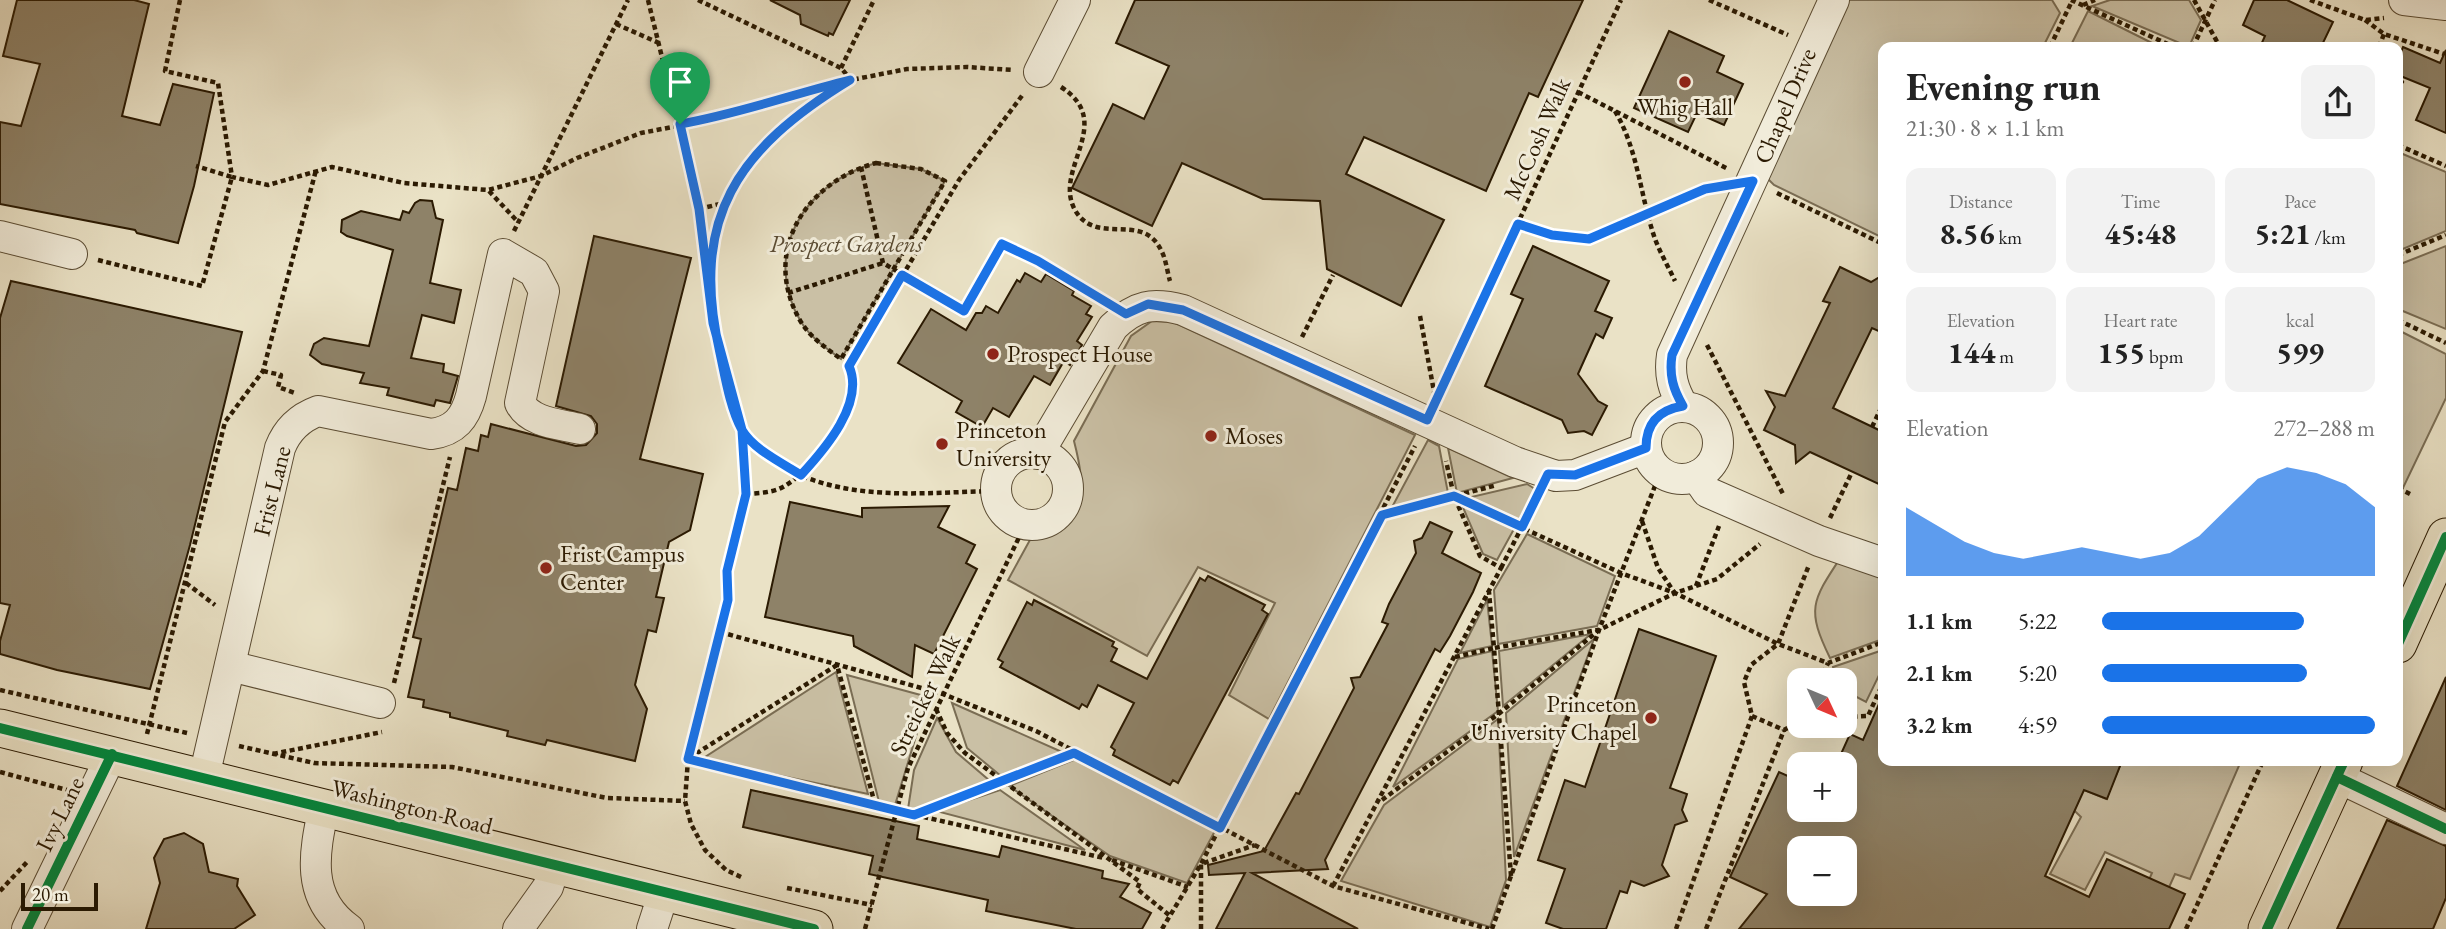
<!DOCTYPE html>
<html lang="en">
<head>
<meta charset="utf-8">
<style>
	body { margin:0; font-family:"EB Garamond",serif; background:#f2f2f2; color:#222; height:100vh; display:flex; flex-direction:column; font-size:26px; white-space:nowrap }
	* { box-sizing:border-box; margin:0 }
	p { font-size:23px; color:#767676 }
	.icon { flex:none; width:38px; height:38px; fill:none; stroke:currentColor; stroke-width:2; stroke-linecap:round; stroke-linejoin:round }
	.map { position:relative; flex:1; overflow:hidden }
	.drawer { position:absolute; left:1878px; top:42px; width:525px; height:724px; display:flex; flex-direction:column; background:#fff; border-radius:14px; box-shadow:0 7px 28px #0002 }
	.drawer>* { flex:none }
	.needle { width:46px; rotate:134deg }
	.buttons { position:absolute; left:1787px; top:668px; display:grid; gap:14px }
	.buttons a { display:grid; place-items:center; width:70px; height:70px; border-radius:14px; background:#fff; box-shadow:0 7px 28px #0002; font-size:35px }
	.scale { position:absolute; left:21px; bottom:18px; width:77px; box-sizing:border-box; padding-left:7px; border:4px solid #2b1a02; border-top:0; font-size:19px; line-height:24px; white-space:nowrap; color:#2b1a02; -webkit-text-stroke:5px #f1ecda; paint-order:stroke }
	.pin { position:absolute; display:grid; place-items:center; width:60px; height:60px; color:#fff; margin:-72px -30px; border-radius:50% 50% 50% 0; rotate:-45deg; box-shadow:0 0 7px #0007 }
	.pin .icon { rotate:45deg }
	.round { display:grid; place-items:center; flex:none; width:74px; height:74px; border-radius:14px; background:#f2f2f2 }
	.summary { display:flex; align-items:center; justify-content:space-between; height:119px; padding:0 28px }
	h1 { font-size:38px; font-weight:700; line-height:52px }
	.metrics { display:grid; grid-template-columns:repeat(3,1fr); gap:10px; height:119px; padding:7px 28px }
	.metrics div { display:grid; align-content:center; border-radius:14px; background:#f2f2f2; text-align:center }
	.metrics b { font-size:30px; font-weight:700 }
	.metrics small { font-size:19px; font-weight:400 }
	.metrics p { font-size:19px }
	.chart { height:196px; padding:14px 28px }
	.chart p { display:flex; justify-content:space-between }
	.chart svg { width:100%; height:126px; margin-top:7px; fill:#1a73e8; opacity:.7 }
	ul { padding:0 28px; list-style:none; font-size:23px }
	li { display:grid; grid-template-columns:112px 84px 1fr; align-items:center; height:52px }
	li i { height:18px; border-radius:9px; background:#1a73e8 }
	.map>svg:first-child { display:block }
</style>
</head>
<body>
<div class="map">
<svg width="2446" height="929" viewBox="0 0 2446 929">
	<rect width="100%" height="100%" fill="#eae2c6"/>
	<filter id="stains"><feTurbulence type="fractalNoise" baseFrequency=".00286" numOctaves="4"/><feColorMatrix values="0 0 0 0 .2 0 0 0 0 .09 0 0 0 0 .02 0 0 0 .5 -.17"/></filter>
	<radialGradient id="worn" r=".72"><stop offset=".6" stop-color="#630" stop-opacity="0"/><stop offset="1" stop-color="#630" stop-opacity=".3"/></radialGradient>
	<g fill="#cac0a5" stroke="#7a6d54" stroke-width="2">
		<polygon points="1845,0 2052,0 2060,13 2043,47 1883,47 1883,238 1774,185 1767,178"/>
		<polygon points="2110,0 2189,0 2201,20 2189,47 2092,6"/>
		<polygon points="2088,11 2154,44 2152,47 2070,47"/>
		<polygon points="2398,152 2446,172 2446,231 2398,251"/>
		<path d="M876,163L921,169L945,181L841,359C826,348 811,338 801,322C760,253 805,182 876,163Z"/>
		<polygon points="2446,246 2446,329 2398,309 2398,265"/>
		<path d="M1152,321L1173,322L1415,435L1269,719L1229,695L1275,603L1198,567L1147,656L1008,580L1031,538C1087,519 1087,492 1074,441L1131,336Z"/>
		<polygon points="2398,330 2446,354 2446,398 2402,490 2398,476"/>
		<polygon points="1428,440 1439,446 1448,493 1391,509"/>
		<polygon points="1448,448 1513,478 1457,493"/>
		<polygon points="1527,484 1535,489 1518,522 1467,498"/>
		<polygon points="1462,505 1514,529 1497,560 1483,554"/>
		<polygon points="1527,534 1615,576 1597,626 1498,644 1494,590"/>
		<path d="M1841,557L1883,573V639L1830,658C1806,609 1812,601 1841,557Z"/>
		<polygon points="1487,600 1492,646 1460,653"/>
		<polygon points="1591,634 1503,706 1499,651"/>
		<polygon points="1594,639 1514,857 1506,713"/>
		<polygon points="1883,650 1883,667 1866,702 1849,693 1844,681 1835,676 1833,667"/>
		<polygon points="1492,651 1498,711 1393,787 1458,659"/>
		<polygon points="836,672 868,794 702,759"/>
		<polygon points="847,675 928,697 895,805 879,802"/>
		<polygon points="952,703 1062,752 1001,776 967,748"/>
		<polygon points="937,718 956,752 990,781 918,809 908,809 914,770"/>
		<polygon points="1498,719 1506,880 1490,927 1341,881 1384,805"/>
		<polygon points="1076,759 1216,829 1187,883 1110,856 1009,786"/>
		<polygon points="2122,761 2241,761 2190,879 2175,874 2161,905 2132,918 2152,873 2105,852 2085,890 2050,874 2081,817 2059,796 2075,786 2106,799"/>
		<polygon points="1000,790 1085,850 936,811"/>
	</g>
	<g fill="#8e8268" stroke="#2b1a02" stroke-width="2" fill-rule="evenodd">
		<polygon points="17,0 134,0 149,4 122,116 160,125 173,84 214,93 194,186 178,243 137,233 135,230 0,204 0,122 21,126 40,64 3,56"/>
		<polygon points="770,0 850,0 833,35 829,33 828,36 801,24 800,15"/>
		<polygon points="1135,0 1583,0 1538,97 1529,93 1486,191 1364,137 1346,174 1444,220 1401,306 1327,269 1320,201 1263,199 1182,163 1152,226 1072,188 1113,104 1144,119 1169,66 1116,43"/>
		<polygon points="2254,0 2287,0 2333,22 2321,47 2260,47 2265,36 2243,25"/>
		<polygon points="1669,31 1724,56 1717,72 1743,84 1724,125 1697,113 1688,132 1634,108"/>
		<polygon points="2403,47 2440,63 2446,50 2446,133 2416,120 2430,88 2398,75 2398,60"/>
		<polygon points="420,200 432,201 436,218 443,220 430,283 461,290 454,323 422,315 411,358 444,364 443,372 458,376 450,403 436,400 434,406 387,395 389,388 360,383 364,373 322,364 310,355 314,344 324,338 369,346 393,250 347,236 341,232 342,220 361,211 400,220 403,211 409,213 415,203"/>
		<polygon points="594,236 691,258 640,459 703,474 690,530 669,542 656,597 664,598 656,632 648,630 635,685 647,709 635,761 547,740 545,745 507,736 508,731 450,717 450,713 423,707 424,700 408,697 421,639 413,637 448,488 457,490 466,448 478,451 481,435 488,437 491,424 576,446 586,445 597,433 597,424 591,416 556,406"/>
		<polygon points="1533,246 1609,281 1595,311 1612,318 1603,338 1596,334 1578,374 1598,401 1607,406 1592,435 1584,431 1568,433 1562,420 1485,386 1523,299 1511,294"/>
		<polygon points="1840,267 1871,282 1883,275 1883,333 1872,328 1833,408 1883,432 1883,486 1810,452 1796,463 1795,445 1764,430 1775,407 1766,391 1785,396 1830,303 1823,301"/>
		<polygon points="1025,273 1041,282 1046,274 1074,291 1072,295 1091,306 1086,314 1092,317 1077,341 1082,345 1070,365 1064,361 1050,385 1034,376 1009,417 993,408 982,427 956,412 962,401 898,363 931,309 966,330 976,313 982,313 986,306 998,313 1017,280 1020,282"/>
		<polygon points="11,281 242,332 190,545 150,689 57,670 0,654 0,641 10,605 0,603 0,318"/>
		<polygon points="790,502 862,517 862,508 949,506 938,527 975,545 966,563 977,569 934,654 915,645 912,677 854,646 853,636 765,617"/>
		<polygon points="1430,522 1452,532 1442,553 1481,573 1473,592 1450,636 1440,652 1435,649 1325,860 1328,869 1252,873 1358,929 1216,929 1245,873 1209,875 1208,865 1264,851 1296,793 1299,794 1354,688 1351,678 1360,677 1388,624 1382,622 1389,604 1416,553 1414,541 1422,538"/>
		<polygon points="1208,576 1265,605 1262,610 1268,614 1178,783 1173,780 1170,785 1113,755 1115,750 1111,747 1134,703 1098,685 1087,707 1082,704 1079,709 1000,667 1003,662 998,659 1027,602 1032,605 1034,600 1114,642 1112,646 1117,649 1111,661 1147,679 1200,578 1205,581"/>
		<polygon points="1639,629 1716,656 1670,788 1687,794 1682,810 1687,821 1675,825 1662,865 1669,876 1644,886 1631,881 1627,893 1620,891 1606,929 1563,929 1546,923 1565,869 1538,860 1565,780 1585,787"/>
		<polygon points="2446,677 2446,810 2397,786"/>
		<path d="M1883,695V761H2122L2107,799L2084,790L2045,876L2089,897L2107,859L2185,894L2169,929H1739L1767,894L1730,877L1779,772L1799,781V810H1844V765H1836L1850,734L1863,740ZM1799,849H1844V894H1799Z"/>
		<polygon points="751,790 919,826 917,839 999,857 1002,846 1103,871 1102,878 1129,884 1120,897 1151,913 1142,929 1076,929 986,911 988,900 869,874 873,856 743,827"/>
		<polygon points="2387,820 2446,846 2446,898 2433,929 2337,929"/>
		<polygon points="184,833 203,844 209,872 238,879 237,886 255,915 234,929 146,929 160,883 154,858 164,839"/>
	</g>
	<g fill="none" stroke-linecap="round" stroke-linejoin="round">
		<g stroke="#5b4c33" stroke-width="32">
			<g id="minor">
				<polyline points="2404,0 2446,5"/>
				<polyline points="1039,72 1075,0"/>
				<polyline points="0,236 72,254"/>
				<path d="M1683,406C1673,389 1669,375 1672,355L1834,0"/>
				<circle cx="1682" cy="443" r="36"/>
				<circle cx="1032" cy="489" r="36"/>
				<path d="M1038,454L1113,327C1136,305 1152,302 1183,310L1515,462L1556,476L1575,475L1646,448"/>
				<polyline points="1696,476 1707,492 1819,541 1883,563"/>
				<polyline points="230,666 380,703"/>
				<path d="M204,777L280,448C287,430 299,418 318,411L431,434C455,431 465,418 471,396L503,254L534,272L544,291L520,403C530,423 560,424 580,429"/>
				<polyline points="2337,777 2446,829"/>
				<path d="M324,807C314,853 305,898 349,929"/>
				<polyline points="27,929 112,754"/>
				<polyline points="518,929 548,887 555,865"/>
				<polyline points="652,929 664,892"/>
			</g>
		</g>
		<g stroke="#2b1a02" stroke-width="39">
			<g id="major">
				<polyline points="2398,644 2446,537"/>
				<polyline points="0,728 814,929"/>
				<polyline points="2267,929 2344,761"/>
			</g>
		</g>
		<g stroke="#2b1a02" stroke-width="4.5" stroke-dasharray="5 3.5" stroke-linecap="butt">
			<polyline points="180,0 165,71 218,83 232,177 268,185 332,167 404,183 488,190 541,176 577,158 641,133 730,116 800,92 851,80 907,69 967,67 1013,70"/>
			<polyline points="648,0 699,209 707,272"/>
			<path d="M698,0L841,68L851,80C808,106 763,138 736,181C697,245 708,323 730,391C733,403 736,421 743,431C755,448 783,468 802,476C864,501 931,492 996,491"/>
			<polyline points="1709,0 1788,35"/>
			<polyline points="2071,0 2174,47"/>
			<polyline points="2194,0 2220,47"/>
			<polyline points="2310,0 2365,20 2384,18"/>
			<polyline points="2083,5 2095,0"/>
			<polyline points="2365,20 2384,34 2444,54"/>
			<polyline points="616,24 659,43"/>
			<polyline points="2050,47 2072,1"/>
			<polyline points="2193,47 2215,0"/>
			<polyline points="2379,47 2384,34"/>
			<polyline points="841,68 874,0"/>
			<polyline points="2398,80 2402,82 2398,91"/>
			<path d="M1061,87C1117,123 1052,169 1075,210C1096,247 1142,211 1161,250C1166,259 1167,271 1170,281"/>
			<polyline points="1578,92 1728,169"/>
			<path d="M1615,111C1638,150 1640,194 1654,236C1659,251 1668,266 1675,281"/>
			<polyline points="2398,145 2446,166"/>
			<path d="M876,163L921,169L945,181L841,359C826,348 811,338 801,322C760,253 805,182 876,163Z"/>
			<polyline points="861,167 883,263 964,311 1002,244 1038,261 1104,301"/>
			<polyline points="489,191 518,222"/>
			<polyline points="1777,193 1883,244"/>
			<polyline points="699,209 724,203"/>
			<polyline points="1518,225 1552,235 1589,239 1663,205 1721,186"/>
			<polyline points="514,231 628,0"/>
			<polyline points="2398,255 2446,235"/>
			<polyline points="98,260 202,286 232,177 196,166"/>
			<polyline points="788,293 883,263"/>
			<polyline points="1420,316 1435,397"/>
			<polyline points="2398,320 2446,343"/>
			<polyline points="1302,337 1333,275"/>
			<polyline points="1707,345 1784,496"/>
			<polyline points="263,371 281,375 278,387 295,393"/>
			<polyline points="1438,396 1621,0"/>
			<polyline points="1872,427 1883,404"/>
			<polyline points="2398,488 2410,494"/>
			<path d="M746,494C758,493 772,493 783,487C809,473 852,417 854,386C855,379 851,372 849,366L959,180L1024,93"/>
			<polyline points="1455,497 1621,573 1675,593 1778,644 1828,663 1883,642"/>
			<polyline points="1382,515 1497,485"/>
			<polyline points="1830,518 1852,472"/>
			<polyline points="1642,521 1658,568 1674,592"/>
			<polyline points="1501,568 1537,497"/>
			<polyline points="186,583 215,605"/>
			<polyline points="1696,586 1719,526"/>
			<polyline points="720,632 943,694 1036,731 1333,886 1489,929"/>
			<polyline points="1455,657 1494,648 1489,592"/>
			<polyline points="1820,681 1828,663"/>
			<polyline points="394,683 450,457"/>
			<polyline points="0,690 187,733"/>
			<polyline points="936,709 947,733 965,753 1140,882 1137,889 1169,915"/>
			<polyline points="1752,716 1784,730 1799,722"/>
			<polyline points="1844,717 1868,716 1883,683"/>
			<polyline points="147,734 225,422 263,371 316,170"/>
			<polyline points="239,746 314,763 452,767 607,798 685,801"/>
			<polyline points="273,754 382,732"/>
			<polyline points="689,758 837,665 875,804 914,815 1073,753"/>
			<polyline points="689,759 875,804"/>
			<polyline points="0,772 67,790"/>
			<polyline points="1382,800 1501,712 1599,630 1675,593 1717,579 1760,544"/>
			<polyline points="915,815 1104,858"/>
			<polyline points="1112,860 1188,887"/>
			<polyline points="1511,876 1494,648 1598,630"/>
			<polyline points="741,877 726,870 705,850 691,824 685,801 688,759 728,600 727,571 746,494 742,430"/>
			<polyline points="1333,886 1501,568 1480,556 1454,496 1446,461"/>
			<polyline points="787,888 872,905"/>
			<polyline points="0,891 28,861"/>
			<polyline points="865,929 908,768 1025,525"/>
			<polyline points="1162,929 1201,864 1415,446"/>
			<polyline points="1201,929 1201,864 1255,845"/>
			<polyline points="1492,929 1599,630 1660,473"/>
			<polyline points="1676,929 1752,716 1744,682 1751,665 1778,644 1809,565"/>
			<polyline points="1706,929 1784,730"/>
			<polyline points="2186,929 2263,761"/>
		</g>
		<use href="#minor" stroke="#f1ecda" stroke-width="30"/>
		<use href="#major" stroke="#eae2c6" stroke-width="37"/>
		<g stroke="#f1ecda" stroke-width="15">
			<g id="cycleway">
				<polyline points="2398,644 2446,537"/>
				<polyline points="0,728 814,929"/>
				<polyline points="2337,777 2446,829"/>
				<polyline points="27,929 112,754"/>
				<polyline points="2267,929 2344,761"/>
			</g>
		</g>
		<use href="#cycleway" stroke="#00873e" stroke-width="10"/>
	</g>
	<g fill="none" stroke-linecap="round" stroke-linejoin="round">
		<g stroke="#fff" stroke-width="14">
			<path id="route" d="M680,124L699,209L713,323L742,430L746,494L727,571L728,600L688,759L914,815L1074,753L1220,828L1382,515L1454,496L1522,527L1548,474L1575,475L1646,448C1646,423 1659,410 1683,406C1673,389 1669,375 1672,355L1753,181L1705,189L1589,239L1552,235L1518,224L1427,420L1183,310L1148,304L1126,314L1038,261L1002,244L964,311L902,275L849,366C865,403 825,449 801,475C782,463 753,449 742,430C730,408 725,376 720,353C689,218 737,149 850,80C793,94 738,114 680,124"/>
		</g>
		<use href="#route" stroke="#1a73e8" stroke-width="9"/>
	</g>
	<g fill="#8f2418" stroke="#f1ecda" stroke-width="2.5">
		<circle cx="1685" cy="82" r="7"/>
		<circle cx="993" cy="354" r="7"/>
		<circle cx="1211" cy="436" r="7"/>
		<circle cx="942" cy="444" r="7"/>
		<circle cx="546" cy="568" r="7"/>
		<circle cx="1651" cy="718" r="7"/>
	</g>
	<g text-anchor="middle" stroke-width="6" stroke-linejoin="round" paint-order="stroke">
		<g font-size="24" fill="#2b1a02" stroke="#f1ecda">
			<text transform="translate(1785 106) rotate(-67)" y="8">Chapel Drive</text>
			<text transform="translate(1537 139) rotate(-66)" y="8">McCosh Walk</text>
			<text transform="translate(272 491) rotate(-76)" y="8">Frist Lane</text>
			<text transform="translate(925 695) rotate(-64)" y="8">Streicker Walk</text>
			<text transform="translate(412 807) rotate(14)" y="8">Washington Road</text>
			<text transform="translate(60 814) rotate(-64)" y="8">Ivy Lane</text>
		</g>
		<g font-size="24" fill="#2b1a02" stroke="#f1ecda" text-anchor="start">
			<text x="1685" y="115" text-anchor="middle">Whig Hall</text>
			<text x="1007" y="362">Prospect House</text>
			<text x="956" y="438">Princeton<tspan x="956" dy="28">University</tspan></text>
			<text x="1225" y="444">Moses</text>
			<text x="560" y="562">Frist Campus<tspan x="560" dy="28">Center</tspan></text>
			<text x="1637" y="712" text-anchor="end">Princeton<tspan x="1637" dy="28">University Chapel</tspan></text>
		</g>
		<g font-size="24" font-style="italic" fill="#5b4c33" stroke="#f1ecda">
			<text x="846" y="252">Prospect Gardens</text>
		</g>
	</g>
	<rect width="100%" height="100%" filter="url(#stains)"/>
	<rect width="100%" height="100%" fill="url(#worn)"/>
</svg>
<div class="buttons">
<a><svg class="needle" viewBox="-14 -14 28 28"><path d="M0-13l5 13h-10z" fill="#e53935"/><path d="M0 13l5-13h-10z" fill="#767676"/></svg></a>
<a>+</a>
<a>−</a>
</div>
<div class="scale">20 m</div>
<div class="pin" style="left:680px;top:124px;background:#1e9e55"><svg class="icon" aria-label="arrive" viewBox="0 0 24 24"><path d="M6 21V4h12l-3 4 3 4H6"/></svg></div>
<section class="drawer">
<div class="summary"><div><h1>Evening run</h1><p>21:30 · 8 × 1.1 km</p></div><a class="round"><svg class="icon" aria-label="share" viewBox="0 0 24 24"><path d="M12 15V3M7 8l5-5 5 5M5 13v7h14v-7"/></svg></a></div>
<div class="metrics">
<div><p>Distance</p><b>8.56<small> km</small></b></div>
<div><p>Time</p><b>45:48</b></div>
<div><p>Pace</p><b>5:21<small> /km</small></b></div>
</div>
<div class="metrics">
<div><p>Elevation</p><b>144<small> m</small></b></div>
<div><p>Heart rate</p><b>155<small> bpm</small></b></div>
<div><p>kcal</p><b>599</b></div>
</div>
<div class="chart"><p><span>Elevation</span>272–288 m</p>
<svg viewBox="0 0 160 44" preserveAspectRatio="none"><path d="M0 44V20L10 26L20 32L30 36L40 38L50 36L60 34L70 36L80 38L90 36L100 30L110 20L120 10L130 6L140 8L150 12L160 20V44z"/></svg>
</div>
<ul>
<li><b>1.1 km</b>5:22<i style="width:74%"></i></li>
<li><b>2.1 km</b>5:20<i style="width:75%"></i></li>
<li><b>3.2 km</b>4:59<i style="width:100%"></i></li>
</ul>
</section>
</div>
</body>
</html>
